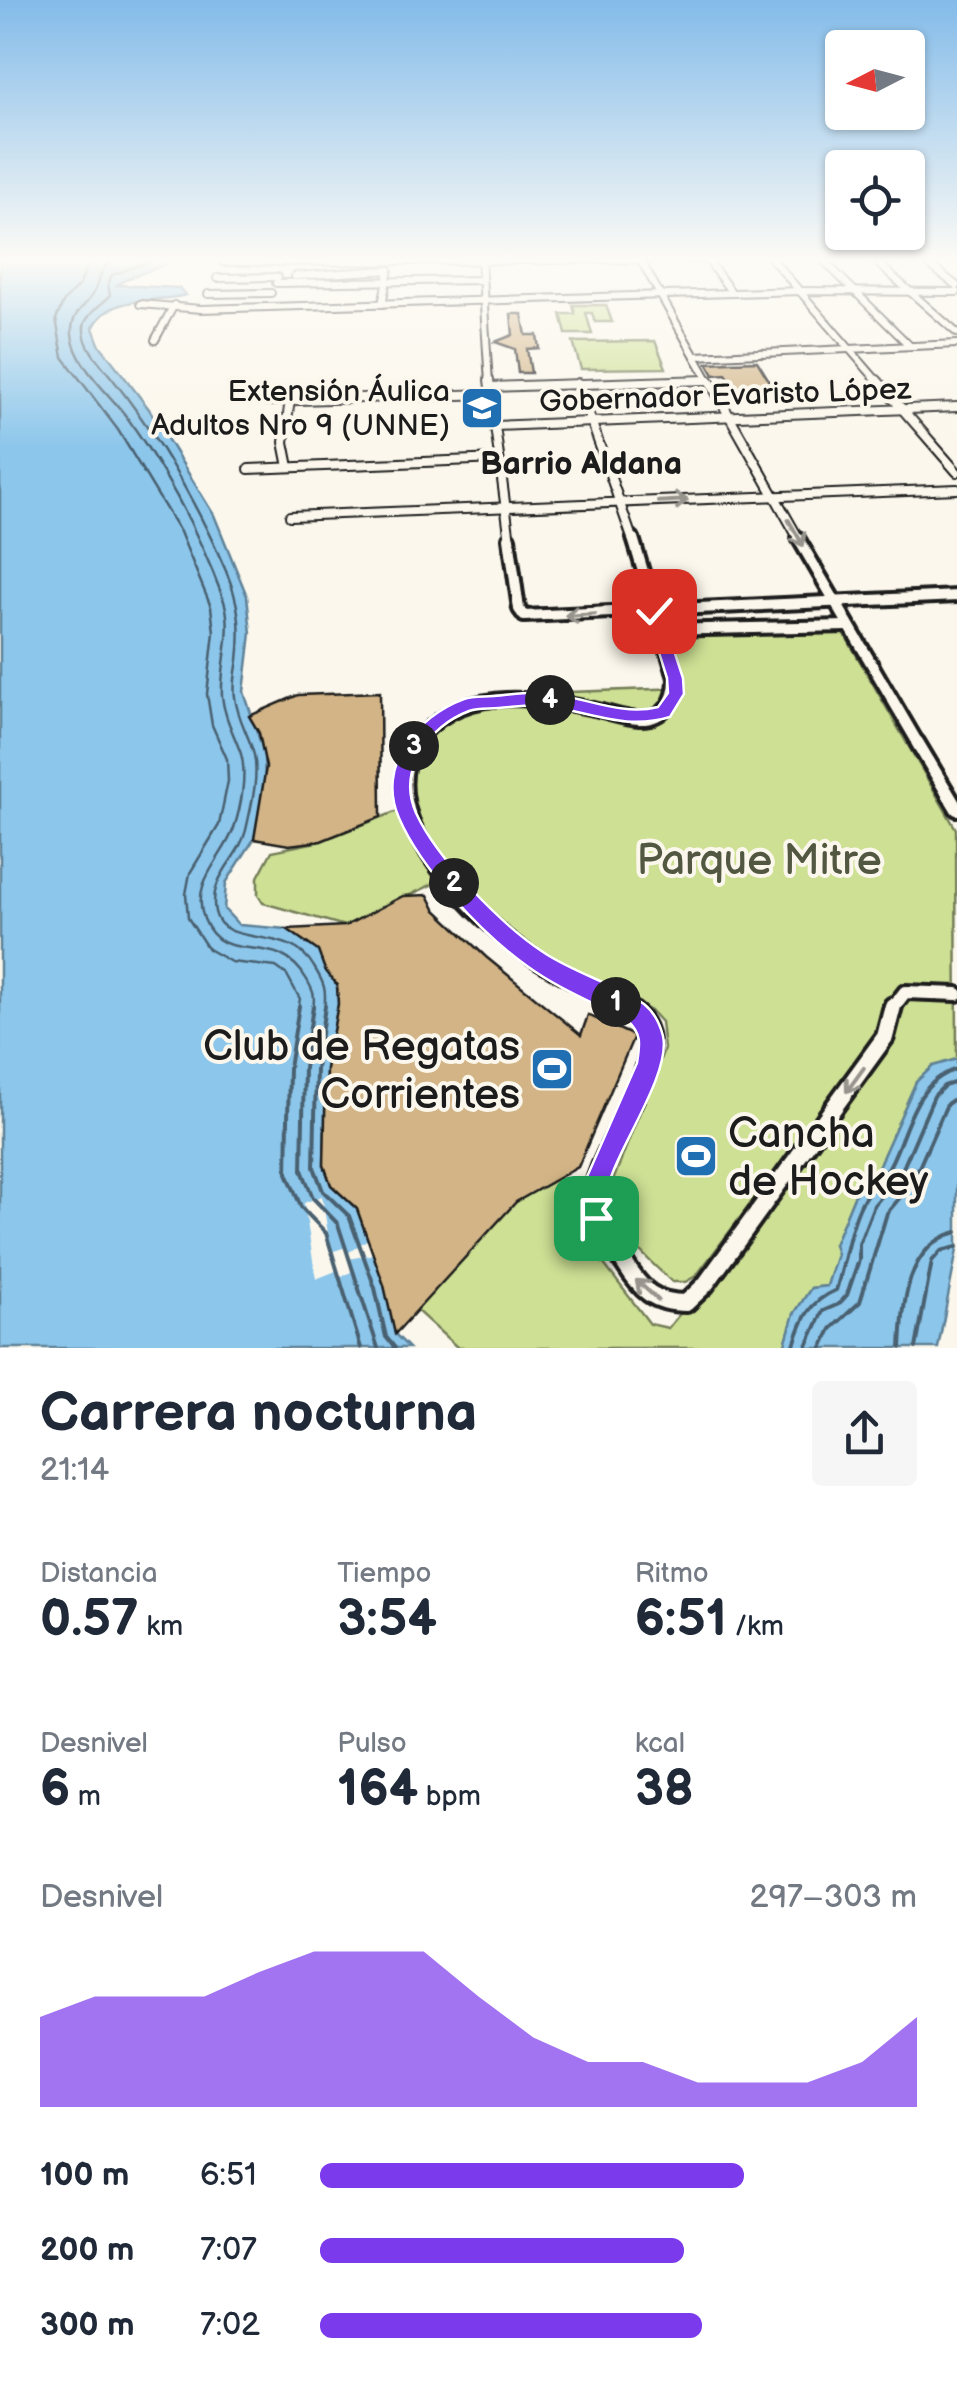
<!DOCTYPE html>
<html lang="es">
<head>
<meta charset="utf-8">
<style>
	body { margin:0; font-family:"Balsamiq Sans",sans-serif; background:#f6f6f7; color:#1f2937; height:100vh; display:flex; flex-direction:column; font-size:38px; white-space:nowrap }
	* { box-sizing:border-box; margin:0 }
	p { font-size:32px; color:#747a83 }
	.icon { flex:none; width:55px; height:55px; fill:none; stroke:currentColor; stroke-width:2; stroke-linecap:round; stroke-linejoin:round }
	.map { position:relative; height:1348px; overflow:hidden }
	.details { display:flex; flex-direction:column; background:#fff; flex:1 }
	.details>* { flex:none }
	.needle { width:65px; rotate:264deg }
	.controls { position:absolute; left:825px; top:30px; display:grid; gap:20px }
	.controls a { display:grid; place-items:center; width:100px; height:100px; border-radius:10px; background:#fff; box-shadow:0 2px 8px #0004; font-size:50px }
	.pin { position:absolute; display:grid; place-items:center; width:85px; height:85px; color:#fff; margin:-42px; border-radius:20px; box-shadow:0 5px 15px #0006 }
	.km { position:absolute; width:50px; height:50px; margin:-25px; border-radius:50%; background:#222; color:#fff; font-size:28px; line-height:50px; text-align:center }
	.round { display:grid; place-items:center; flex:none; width:105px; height:105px; border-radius:10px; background:#f6f6f7 }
	.overview { display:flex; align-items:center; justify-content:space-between; height:170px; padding:0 40px }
	h1 { font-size:55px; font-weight:700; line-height:75px }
	.figures { display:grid; grid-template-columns:repeat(3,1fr); gap:15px; height:170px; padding:10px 40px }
	.figures div { display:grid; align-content:center }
	.figures b { font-size:50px; font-weight:700 }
	.figures small { font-size:28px; font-weight:400 }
	.figures p { font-size:28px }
	.chart { height:280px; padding:20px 40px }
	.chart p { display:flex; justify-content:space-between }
	.chart svg { width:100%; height:180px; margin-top:10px; fill:#7c3aed; opacity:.7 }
	ul { padding:0 40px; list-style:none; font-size:32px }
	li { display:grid; grid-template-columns:160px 120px 1fr; align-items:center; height:75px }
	li i { height:25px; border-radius:12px; background:#7c3aed }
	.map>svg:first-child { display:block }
</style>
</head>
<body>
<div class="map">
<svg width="957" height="1348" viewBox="0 0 957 1348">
	<rect width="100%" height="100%" fill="#fbf7ec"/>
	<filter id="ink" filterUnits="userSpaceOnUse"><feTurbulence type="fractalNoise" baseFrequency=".01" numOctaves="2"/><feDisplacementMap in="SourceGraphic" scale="20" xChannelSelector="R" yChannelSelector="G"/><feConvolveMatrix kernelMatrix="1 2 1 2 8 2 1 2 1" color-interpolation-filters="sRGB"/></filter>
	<g filter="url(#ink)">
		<g fill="#cde094" stroke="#747e58" stroke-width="2.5">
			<polygon points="573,305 606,305 612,322 595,322 592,313 586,313 592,334 566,334 561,314 575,314"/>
			<polygon points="655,341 666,368 581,369 573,342"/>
			<path d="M842,630L956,829L957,1059L933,1066L916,1082L879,1165L855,1194L834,1245L838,1253L827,1286L811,1288L794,1314L784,1348H458L416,1310L516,1202L555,1177C583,1198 570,1212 584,1238L650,1324L668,1328L838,1121L823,1108L696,1276L685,1282H672C646,1257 606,1225 611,1186L664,1049L661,1022L651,1011L544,954L507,928L454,874L345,926L263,903L258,895V877L272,851L321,841L408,807C408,793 404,771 410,759C442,694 512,707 573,710L570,692L683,688L667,633Z"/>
		</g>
		<g fill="#8cc6eb" stroke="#5f8298" stroke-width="2.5">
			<path d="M0,259H173C154,273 129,274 117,285L179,288L186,295C155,303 109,294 93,328L99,344L149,409L214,515L247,596L251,633L244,692L264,753L265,785L254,839L226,883L224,909L239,925L287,929L318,951L325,970L337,985L338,1004L326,1069L324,1165L331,1185L357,1209L384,1285L395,1334L409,1348H0Z"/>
			<polygon points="957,1059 957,1250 938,1348 784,1348 794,1314 811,1288 827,1286 837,1254 834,1245 855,1194 879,1165 916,1082 933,1066"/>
		</g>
		<polygon fill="#fbf7ec" points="322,1196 331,1252 346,1247 348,1253 368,1239 373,1254 349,1259 351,1272 338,1278 336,1271 316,1279 304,1203"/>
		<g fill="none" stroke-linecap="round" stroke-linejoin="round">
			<g stroke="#49606f" stroke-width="2.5">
				<polyline points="89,259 80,284 64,301 56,319 63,357 118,430 180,532 211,607 214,632 207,694 212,725 227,759 228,781 219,825 190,873 186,894 188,918 208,949 231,962 276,967 287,975 300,999 298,1009"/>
				<path d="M113,259C99,270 102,276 95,290C86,308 70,312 72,335C76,368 114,397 131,423C169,477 200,536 223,598C235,631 220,662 222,696C224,717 234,734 241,754C247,775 241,807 234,828C223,859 190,882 204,919C224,970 276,926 307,980C314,992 315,996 313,1009"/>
				<path d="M156,259L112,275L108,283L110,296C101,305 82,317 84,331C85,350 104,367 115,382C160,440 197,504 226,571C239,602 242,627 238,660C236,672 233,685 235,697C237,718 249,735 254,755C259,778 251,807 246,830C239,860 208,876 215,912C223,950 290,923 314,967C324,983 327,990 324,1009"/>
			</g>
			<g stroke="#49606f" stroke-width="4">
				<polyline points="299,1006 289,1068 287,1173 301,1207 326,1233 361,1348"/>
				<polyline points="313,1006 304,1068 302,1170 313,1198 338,1224 378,1348"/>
				<polyline points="325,1006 316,1069 314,1167 323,1191 349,1216 375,1288 386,1337 395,1348"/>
				<path d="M793,1348C802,1320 808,1302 836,1290C846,1260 848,1230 862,1202C869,1188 883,1179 890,1165C909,1128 913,1083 957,1069"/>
				<polyline points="806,1348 823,1311 839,1304 847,1295 859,1260 859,1244 874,1205 900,1175 934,1096 944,1086 957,1082"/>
				<polyline points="822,1348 831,1329 860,1302 887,1213 912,1183 947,1104 957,1097"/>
				<path d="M901,1348C903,1304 906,1245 957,1232"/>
				<polyline points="916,1348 932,1261 941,1251 957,1247"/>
			</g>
		</g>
		<g fill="#d2b486" stroke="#1c1c1c" stroke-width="2.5">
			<polygon points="511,314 522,314 526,335 537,335 539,348 527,349 531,373 518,373 515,349 495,342 513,335"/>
			<polygon points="757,361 775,390 739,392 726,374 714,375 707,363"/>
			<polygon points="380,692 381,817 321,841 289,845 254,839 266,767 259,733 249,716 298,695"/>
			<polygon points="428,895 435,909 486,957 581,1035 588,1015 634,1036 578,1167 516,1202 395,1334 384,1285 357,1209 331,1185 324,1165 326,1069 338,1004 337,985 325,970 318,951 287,929 345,926 403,896"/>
		</g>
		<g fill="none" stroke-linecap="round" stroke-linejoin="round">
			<g stroke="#1c1c1c" stroke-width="10">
				<g id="street-far4">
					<polyline points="481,259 489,383"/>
					<polyline points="640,259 710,383"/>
					<polyline points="707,259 732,293"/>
					<polyline points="772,259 879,383"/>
					<polyline points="822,259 910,346"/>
					<polyline points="873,259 957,333"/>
					<polyline points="922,259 957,286"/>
					<polyline points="223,262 712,259"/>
					<polyline points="295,276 389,270 382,304"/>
					<polyline points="217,278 278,277"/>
					<polyline points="276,283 482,280"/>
					<polyline points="208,294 271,293"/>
					<polyline points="140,304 201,309 801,291 957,292"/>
					<polyline points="155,340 174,305"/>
					<polyline points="695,356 957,344"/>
					<polyline points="628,383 708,380"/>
				</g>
			</g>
			<g stroke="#1c1c1c" stroke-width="12">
				<g id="street-far3">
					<polyline points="489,380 510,541"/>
					<polyline points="709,380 800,541"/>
					<polyline points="877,380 957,472"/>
					<polyline points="578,383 633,541"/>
					<polyline points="490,387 706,380"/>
					<polyline points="267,401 490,394"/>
					<polyline points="494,426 957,407"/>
					<polyline points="289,467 284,442 290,400"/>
					<polyline points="249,469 499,459"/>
					<polyline points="290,516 957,489"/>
				</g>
			</g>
			<g stroke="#1c1c1c" stroke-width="18">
				<g id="street-far2">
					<polyline points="509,538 519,609 524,616 957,596"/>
					<polyline points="798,538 919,745"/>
					<polyline points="660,630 848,626"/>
					<path d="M415,745C456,685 531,696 594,709C608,712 624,718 639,719C665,720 675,700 675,678L633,538"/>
				</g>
			</g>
			<g stroke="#1c1c1c" stroke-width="20">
				<g id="street-far1">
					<path d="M416,742C372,815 465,909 521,949C554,973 592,990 629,1009"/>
					<polyline points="917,742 957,809"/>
					<polyline points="892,1009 905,992 957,994"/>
				</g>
			</g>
			<g stroke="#1c1c1c" stroke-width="24">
				<path id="street" d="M624,1006C696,1043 590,1148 593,1202C595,1226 612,1245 625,1264C641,1290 654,1303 686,1303L705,1285L885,1037L893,1006"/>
			</g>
			<use href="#street-far4" stroke="#fbf7ec" stroke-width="6"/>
			<use href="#street-far3" stroke="#fbf7ec" stroke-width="8"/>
			<use href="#street-far2" stroke="#fbf7ec" stroke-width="10"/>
			<use href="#street-far1" stroke="#fbf7ec" stroke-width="12"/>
			<use href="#street" stroke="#fbf7ec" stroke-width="16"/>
		</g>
		<defs><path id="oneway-shaft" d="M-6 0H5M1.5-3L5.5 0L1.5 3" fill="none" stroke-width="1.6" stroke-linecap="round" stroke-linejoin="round" transform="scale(2.5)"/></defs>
		<g stroke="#97948e">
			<use href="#oneway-shaft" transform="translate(673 501) rotate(-3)"/>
			<use href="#oneway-shaft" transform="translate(796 533) rotate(60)"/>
			<use href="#oneway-shaft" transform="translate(580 615) rotate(177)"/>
			<use href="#oneway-shaft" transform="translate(855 1080) rotate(126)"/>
			<use href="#oneway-shaft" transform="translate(647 1290) rotate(-138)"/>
		</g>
	</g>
	<linearGradient id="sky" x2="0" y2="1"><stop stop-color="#83bbe9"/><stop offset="0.58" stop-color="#fdfbf6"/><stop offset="1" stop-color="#fdfbf6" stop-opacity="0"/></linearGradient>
	<rect width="957" height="448" fill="url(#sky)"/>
	<path fill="#7c3aed" stroke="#fff" stroke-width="2.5" d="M654,606L661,611L683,678L684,694L670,717C624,731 590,711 544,706C530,704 514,707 499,708C489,709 478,708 469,711C429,726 397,770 416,813C437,859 501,924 543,952C574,973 613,983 644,1004C654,1012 660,1024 663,1036C671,1071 623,1141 611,1177C605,1194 612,1212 605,1228L596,1232L586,1228L579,1195L637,1063C640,1044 642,1034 627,1020C594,1003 557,988 527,966C482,934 421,869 399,818C376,766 417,716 464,699C473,696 484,697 494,696C509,695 524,692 539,693C580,694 618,717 658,707L668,693L667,678L646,611Z"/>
	<defs>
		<g id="university-square" transform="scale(2.25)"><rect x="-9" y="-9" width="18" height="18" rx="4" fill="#1f6fb2" stroke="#fbf7ec"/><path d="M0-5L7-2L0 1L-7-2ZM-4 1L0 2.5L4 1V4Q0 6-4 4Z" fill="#fff"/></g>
		<g id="stadium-square" transform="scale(2.25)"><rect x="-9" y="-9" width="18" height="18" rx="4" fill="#1f6fb2" stroke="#fbf7ec"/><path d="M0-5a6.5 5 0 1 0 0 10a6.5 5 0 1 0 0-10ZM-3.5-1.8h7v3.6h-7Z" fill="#fff"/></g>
	</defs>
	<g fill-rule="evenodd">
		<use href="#university-square" x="482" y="408"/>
		<use href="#stadium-square" x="552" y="1069"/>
		<use href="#stadium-square" x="696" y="1156"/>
	</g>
	<g text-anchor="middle" stroke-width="8" stroke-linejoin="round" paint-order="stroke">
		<g font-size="30" fill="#1c1c1c" stroke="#fbf7ec" text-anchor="end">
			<text x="450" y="401">Extensión Áulica<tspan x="450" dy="34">Adultos Nro 9 (UNNE)</tspan></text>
		</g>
		<g font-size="30" fill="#1c1c1c" stroke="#fbf7ec">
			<text transform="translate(725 395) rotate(-2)" y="10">Gobernador Evaristo López</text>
		</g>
		<g font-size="32" font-weight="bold" fill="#1c1c1c" stroke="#fbf7ec">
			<text x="581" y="474">Barrio Aldana</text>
		</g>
		<g font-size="42" fill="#515740" stroke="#fbf7ec">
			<text x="759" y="874">Parque Mitre</text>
		</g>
		<g font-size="42" fill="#1c1c1c" stroke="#fbf7ec" text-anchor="end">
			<text x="520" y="1060">Club de Regatas<tspan x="520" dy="48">Corrientes</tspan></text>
			<text x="728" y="1147" text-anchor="start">Cancha<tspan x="728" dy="48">de Hockey</tspan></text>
		</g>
	</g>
</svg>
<div class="controls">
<a><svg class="needle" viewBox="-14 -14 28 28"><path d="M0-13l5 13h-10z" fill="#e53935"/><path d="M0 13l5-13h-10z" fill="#747a83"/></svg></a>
<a><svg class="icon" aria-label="locate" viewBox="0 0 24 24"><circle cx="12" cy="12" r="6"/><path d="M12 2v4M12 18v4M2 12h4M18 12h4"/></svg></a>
</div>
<div class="pin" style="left:596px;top:1218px;background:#1e9e55"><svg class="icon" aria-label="arrive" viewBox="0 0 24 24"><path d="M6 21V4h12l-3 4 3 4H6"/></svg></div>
<div class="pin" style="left:654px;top:611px;background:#d93025"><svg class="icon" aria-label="check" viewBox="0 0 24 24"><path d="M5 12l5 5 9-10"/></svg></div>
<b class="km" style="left:616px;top:1002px">1</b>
<b class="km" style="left:454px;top:883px">2</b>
<b class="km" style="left:414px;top:746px">3</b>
<b class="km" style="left:550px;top:700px">4</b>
</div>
<section class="details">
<div class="overview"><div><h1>Carrera nocturna</h1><p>21:14</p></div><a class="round"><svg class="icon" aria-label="share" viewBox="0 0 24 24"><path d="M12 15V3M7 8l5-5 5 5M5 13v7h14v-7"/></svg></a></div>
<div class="figures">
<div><p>Distancia</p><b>0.57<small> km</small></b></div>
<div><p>Tiempo</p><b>3:54</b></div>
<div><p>Ritmo</p><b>6:51<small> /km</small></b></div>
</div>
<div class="figures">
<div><p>Desnivel</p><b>6<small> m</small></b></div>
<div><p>Pulso</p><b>164<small> bpm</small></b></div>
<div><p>kcal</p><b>38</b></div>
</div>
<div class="chart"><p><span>Desnivel</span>297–303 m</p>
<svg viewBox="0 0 160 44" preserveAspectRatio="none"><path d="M0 44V22L10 17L20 17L30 17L40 11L50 6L60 6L70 6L80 17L90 27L100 33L110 33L120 38L130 38L140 38L150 33L160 22V44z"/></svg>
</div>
<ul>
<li><b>100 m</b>6:51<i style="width:71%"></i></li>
<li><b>200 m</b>7:07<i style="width:61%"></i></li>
<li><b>300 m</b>7:02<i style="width:64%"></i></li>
</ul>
</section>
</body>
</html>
